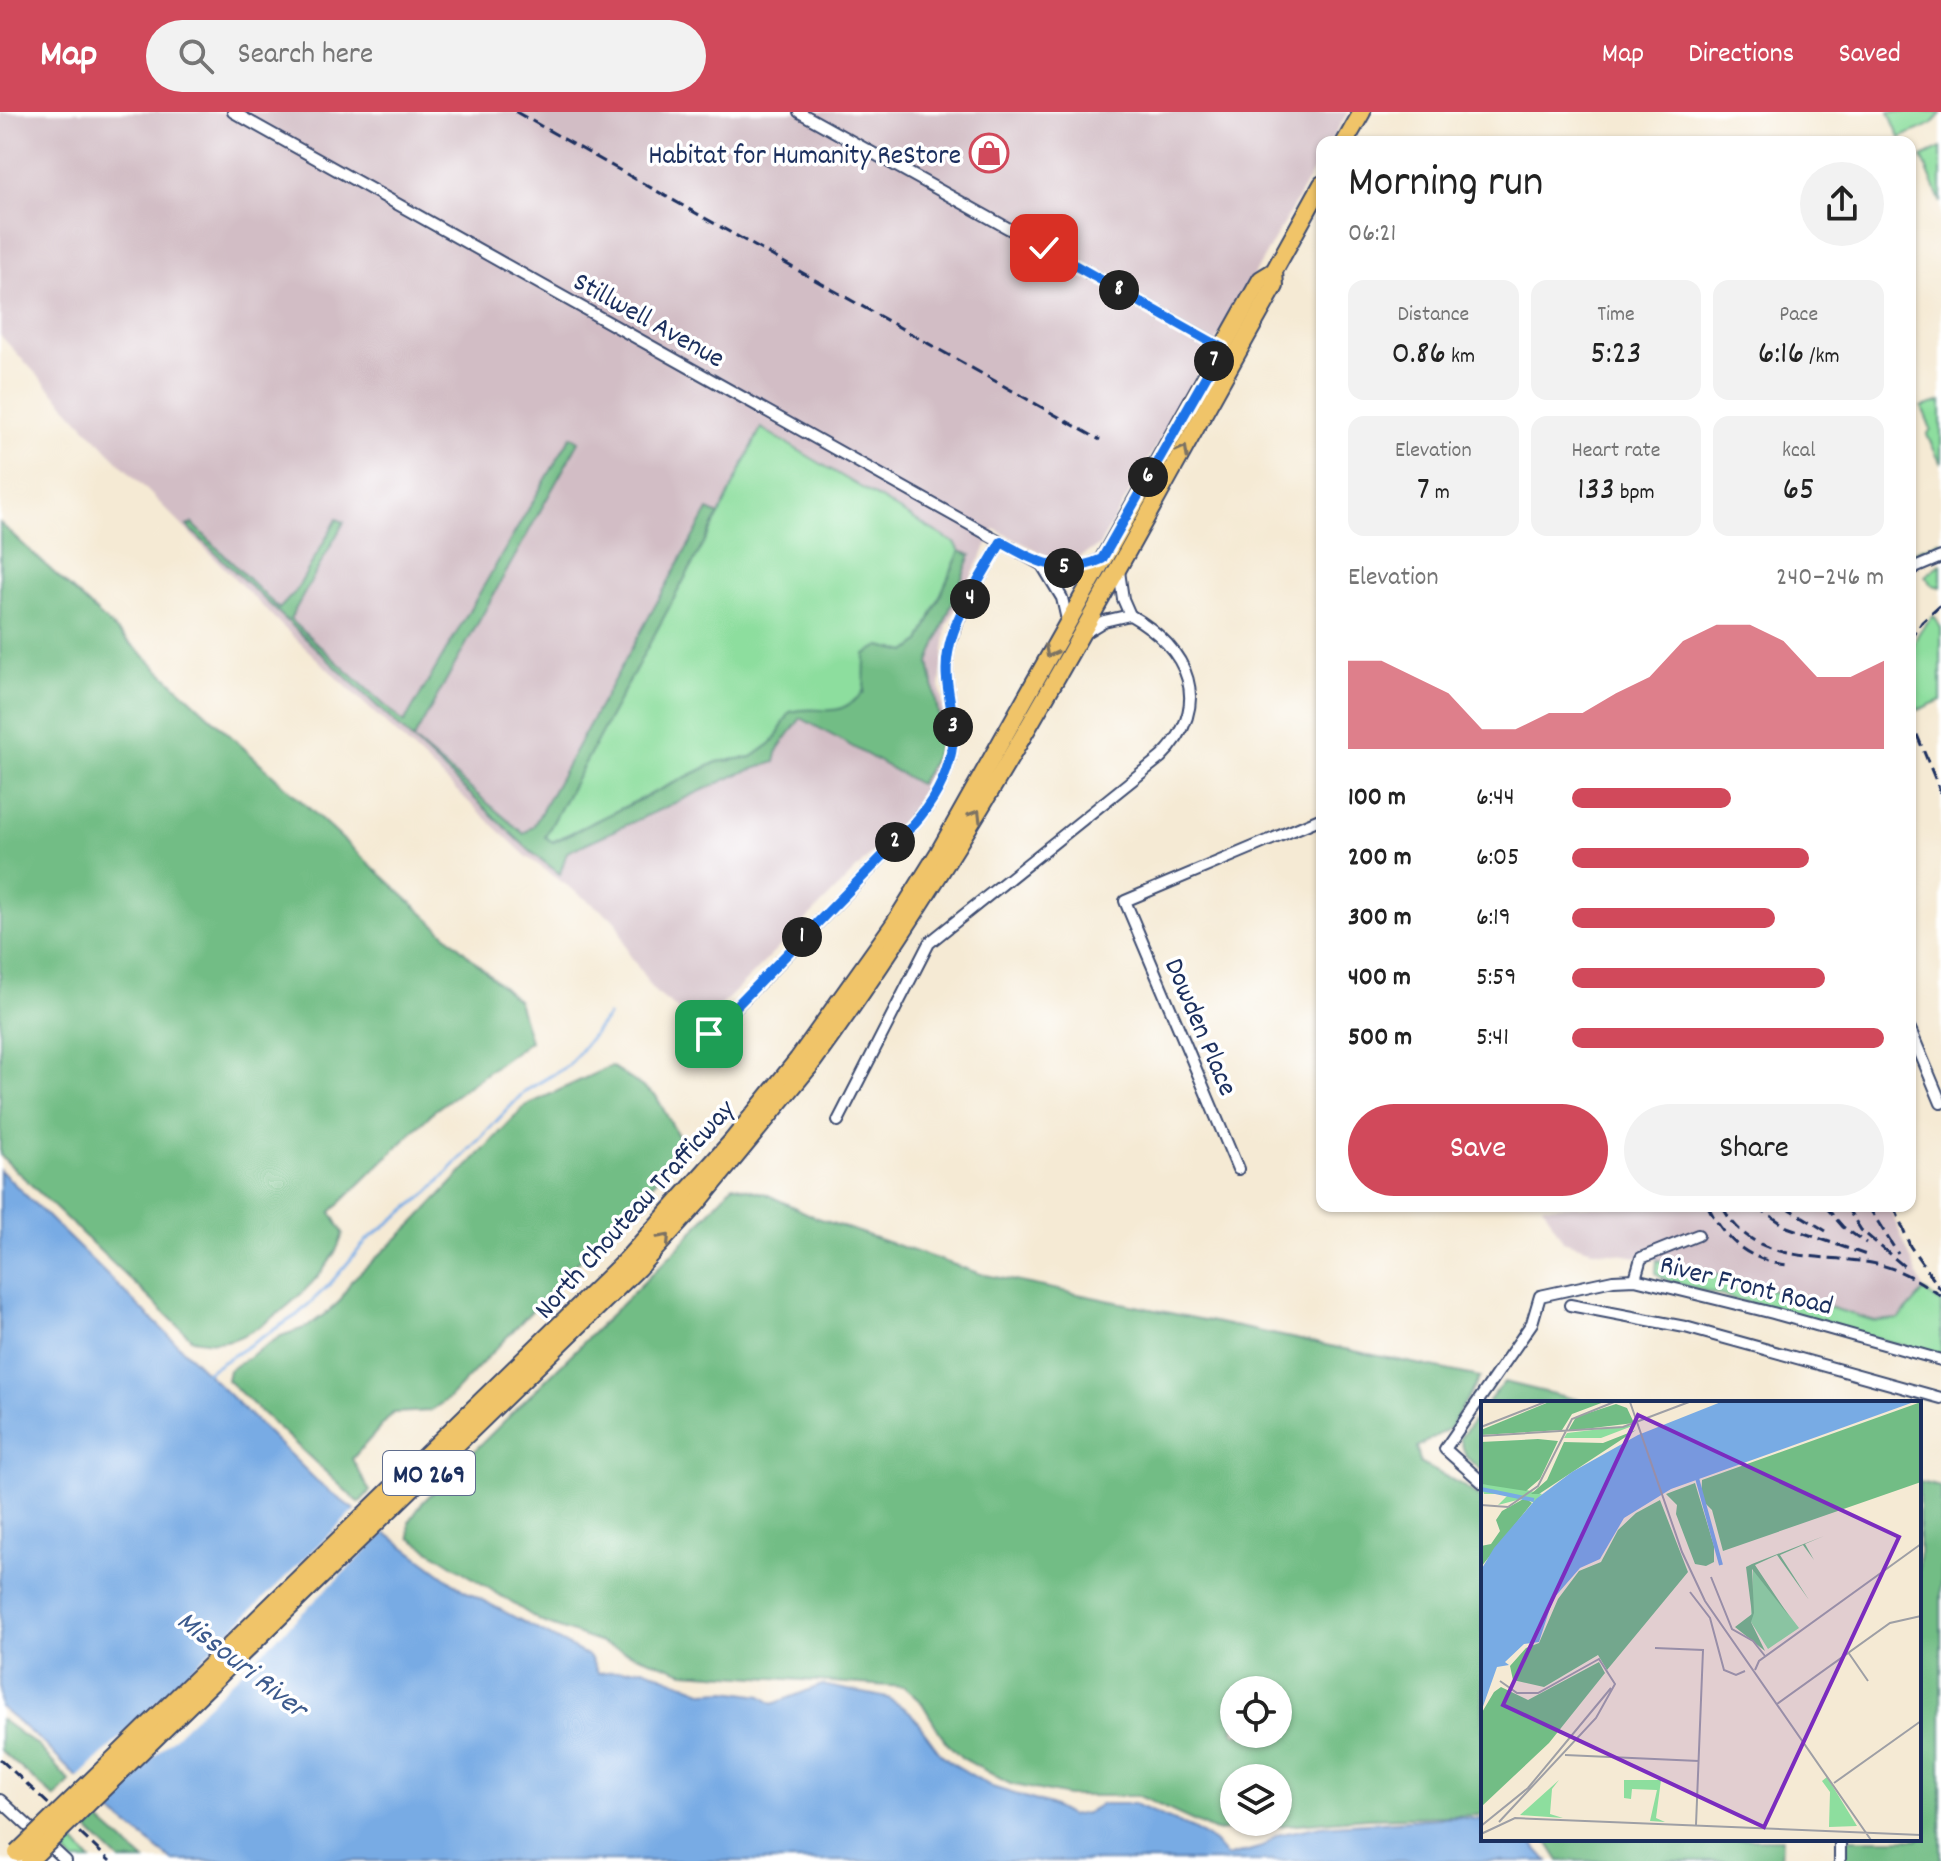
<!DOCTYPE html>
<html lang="en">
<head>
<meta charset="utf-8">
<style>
	body { margin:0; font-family:Dekko,sans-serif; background:#f2f2f2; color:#222; height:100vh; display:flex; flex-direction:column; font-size:30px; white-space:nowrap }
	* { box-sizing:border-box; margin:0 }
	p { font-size:26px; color:#767676 }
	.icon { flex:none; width:44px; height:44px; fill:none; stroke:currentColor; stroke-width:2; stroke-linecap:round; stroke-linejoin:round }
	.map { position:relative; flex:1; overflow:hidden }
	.side { position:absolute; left:1316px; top:24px; width:600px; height:1076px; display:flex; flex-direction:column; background:#fff; border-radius:16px; box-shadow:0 2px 6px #0004 }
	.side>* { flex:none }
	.fabs { position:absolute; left:1220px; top:1564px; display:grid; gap:16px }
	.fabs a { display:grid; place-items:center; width:72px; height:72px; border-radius:50%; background:#fff; box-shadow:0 2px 6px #0004; font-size:40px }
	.pin { position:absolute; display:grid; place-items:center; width:68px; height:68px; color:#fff; margin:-34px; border-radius:16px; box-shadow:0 4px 12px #0006 }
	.km { position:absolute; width:40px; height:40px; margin:-20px; border-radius:50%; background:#222; color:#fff; font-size:22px; line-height:40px; text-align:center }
	.round { display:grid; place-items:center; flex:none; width:84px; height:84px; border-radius:42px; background:#f2f2f2 }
	.head { display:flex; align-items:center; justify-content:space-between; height:136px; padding:0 32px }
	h1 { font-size:44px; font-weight:600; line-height:60px }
	.metrics { display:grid; grid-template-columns:repeat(3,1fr); gap:12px; height:136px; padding:8px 32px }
	.metrics div { display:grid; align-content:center; border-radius:16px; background:#f2f2f2; text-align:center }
	.metrics b { font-size:34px; font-weight:600 }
	.metrics small { font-size:22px; font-weight:400 }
	.metrics p { font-size:22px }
	.chart { height:224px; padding:16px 32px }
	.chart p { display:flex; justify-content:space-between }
	.chart svg { width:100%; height:144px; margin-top:8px; fill:#d1495b; opacity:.7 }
	.cta { display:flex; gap:16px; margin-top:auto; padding:16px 32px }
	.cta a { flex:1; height:92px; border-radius:48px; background:#d1495b; color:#fff; font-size:32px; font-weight:600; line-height:92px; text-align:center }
	.cta a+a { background:#f2f2f2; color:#222 }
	ul { padding:0 32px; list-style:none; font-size:26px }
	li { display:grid; grid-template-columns:128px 96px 1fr; align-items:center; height:60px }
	li i { height:20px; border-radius:10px; background:#d1495b }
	header { display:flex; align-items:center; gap:48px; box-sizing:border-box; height:112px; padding:0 40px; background:#d1495b; color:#fff }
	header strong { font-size:38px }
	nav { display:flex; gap:44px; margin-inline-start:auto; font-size:28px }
	.search { width:560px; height:72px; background:#f2f2f2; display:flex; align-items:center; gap:20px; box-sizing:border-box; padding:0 28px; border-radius:44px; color:#767676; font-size:30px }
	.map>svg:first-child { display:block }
</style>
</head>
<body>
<header>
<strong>Map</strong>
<div class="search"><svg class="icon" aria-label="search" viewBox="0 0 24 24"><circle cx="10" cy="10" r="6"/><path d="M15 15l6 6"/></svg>Search here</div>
<nav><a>Map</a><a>Directions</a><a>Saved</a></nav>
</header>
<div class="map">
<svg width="1941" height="1749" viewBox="0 0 1941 1749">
	<rect width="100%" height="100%" fill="#fff"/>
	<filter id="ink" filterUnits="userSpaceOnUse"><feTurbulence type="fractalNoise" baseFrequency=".0125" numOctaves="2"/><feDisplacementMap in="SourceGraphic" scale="16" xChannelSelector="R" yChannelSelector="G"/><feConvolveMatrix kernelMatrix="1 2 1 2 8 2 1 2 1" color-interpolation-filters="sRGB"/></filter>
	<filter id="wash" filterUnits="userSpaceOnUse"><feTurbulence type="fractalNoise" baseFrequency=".006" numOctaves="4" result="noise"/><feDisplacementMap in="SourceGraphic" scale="32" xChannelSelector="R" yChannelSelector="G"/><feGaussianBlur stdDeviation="1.8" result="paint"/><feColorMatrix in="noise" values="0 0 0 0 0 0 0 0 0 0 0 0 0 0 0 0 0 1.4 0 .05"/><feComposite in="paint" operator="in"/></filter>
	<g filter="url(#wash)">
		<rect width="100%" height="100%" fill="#f5ead4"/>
		<g fill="#d2bdc5">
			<polygon points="0,0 1348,0 1330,30 1322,30 1322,44 1099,434 1073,449 1057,449 995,417 947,514 940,574 947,624 945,649 936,672 915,698 700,915 655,880 629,842 616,809 526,744 281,513 109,340 0,223"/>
			<polygon points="1543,1094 1889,1094 1924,1179 1899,1207 1875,1209 1671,1150 1592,1138 1563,1129"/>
		</g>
		<g fill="#8dde9e" stroke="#54867e" stroke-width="2">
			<polygon points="1889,0 1941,0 1941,2 1932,12 1900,26"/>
			<polygon points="1941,36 1941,91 1922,45"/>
			<polygon points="1941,289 1941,352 1927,323 1931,317 1922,295"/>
			<path d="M761,316L956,432L960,439L920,530L907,540L880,534C871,561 864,600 828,600C814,600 805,596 790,600L773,630L752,645L717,650L552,730L545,724L719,403Z"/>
			<polygon points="1941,429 1941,439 1910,453 1910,442"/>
			<polygon points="1941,452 1941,475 1932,473 1925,464"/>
			<path d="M1934,504L1941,516V588L1918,598C1906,563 1904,528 1934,504Z"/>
			<polygon points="1657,1148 1749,1171 1875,1209 1899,1207 1924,1179 1941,1190 1941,1244 1668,1169 1656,1161"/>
			<polygon points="73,1729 91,1749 73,1749 63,1738"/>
		</g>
		<g fill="#72bd85" stroke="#467672" stroke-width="2" fill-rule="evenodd">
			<path d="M571,324L579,329L413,628L524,722L534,713L708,398L719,403L545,725L553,730L717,650L752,645L773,630L790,600C827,591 832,611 864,580L865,542L880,534L907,540L920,530L960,439L971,443L929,550L942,623L934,647L919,672L801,606L778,637L775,650L738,662L567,740L560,762L530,739L187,414L192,411L279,497L296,479L337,407L344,410L290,507L404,611Z"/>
			<path d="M0,411L518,889L530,929L435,998L331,1100L343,1121C333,1160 272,1214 234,1227C220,1232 206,1229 192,1227L0,1043Z"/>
			<polygon points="611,954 656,984 682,1031 672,1051 449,1286 430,1299 393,1301 352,1347 370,1379 359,1391 227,1268 229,1258 281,1224 307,1215 329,1199 340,1189 351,1169 414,1111 525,994"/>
			<path d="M733,1073L766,1082L817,1106L981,1162L1480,1265L1450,1316L1417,1335L1420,1351L1464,1374L1483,1388V1703L1367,1706L1215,1719L1139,1684H1068L1010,1672L962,1646L945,1629L922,1591L904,1575L684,1560L542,1510L410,1426L409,1410L423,1390L679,1135ZM1278,1578V1622H1234V1578ZM1278,1666V1710H1234V1666Z"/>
			<polygon points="1504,1270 1591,1291 1487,1291"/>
			<polygon points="1483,1297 1483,1359 1466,1345 1460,1326"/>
			<polygon points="1919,1370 1941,1375 1941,1749 1845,1749 1845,1727 1919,1727"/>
			<polygon points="0,1607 39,1635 70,1670 55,1686 0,1638"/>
			<polygon points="99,1708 145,1749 120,1749 88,1718"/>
			<polygon points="1545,1727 1782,1727 1781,1749 1559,1749"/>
		</g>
		<polygon fill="#78abe4" stroke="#4a6da1" stroke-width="2" points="0,1058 322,1374 463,1478 590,1545 598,1561 643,1556 705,1580 727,1579 761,1584 773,1592 822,1573 888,1586 910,1600 941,1642 952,1651 992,1675 1050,1693 1070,1704 1086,1701 1101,1692 1134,1692 1193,1717 1214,1730 1227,1745 1262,1735 1277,1723 1321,1714 1457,1705 1483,1708 1483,1727 1528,1727 1548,1749 173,1749 110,1699 42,1630 0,1595"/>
		<polygon fill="#f5ead4" points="357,1396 387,1419 101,1696 74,1670"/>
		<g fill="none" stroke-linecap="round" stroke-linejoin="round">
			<polyline stroke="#78abe4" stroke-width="3" points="204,1262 297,1203 329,1173 367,1128 429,1080 525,979 569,953 608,904"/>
		</g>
	</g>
	<g filter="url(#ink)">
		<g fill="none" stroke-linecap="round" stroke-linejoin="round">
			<g stroke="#3c4b70" stroke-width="14">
				<g id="street">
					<polyline points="233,0 1042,453 1079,456 1102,447"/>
					<polyline points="799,0 1227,238"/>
					<polyline points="1042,453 1062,486 1067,508"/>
					<polyline points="1910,458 1941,445"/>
					<polyline points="1119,459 1123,487 1130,503"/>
					<polyline points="1910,917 1941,991"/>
					<path d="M704,928L912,714C941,682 958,646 952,602C949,581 944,562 948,541C955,502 982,465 1001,430"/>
					<path d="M838,1009L929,831L1161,645C1214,593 1189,536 1130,503L1104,509L1086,520"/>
					<polyline points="1238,1057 1125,789 1322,706"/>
					<polyline points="1635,1167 1641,1146 1698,1123"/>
					<polyline points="1570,1193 1685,1215 1941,1286"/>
					<polyline points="1483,1371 1445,1337 1532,1211 1540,1184 1613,1168 1635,1167 1773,1201 1941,1248"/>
					<polyline points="0,1688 66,1749"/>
					<polyline points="1840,1749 1840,1727"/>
				</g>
			</g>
			<g stroke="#3c4b70" stroke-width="20">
				<g id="primary">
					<polyline points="1345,30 1362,0"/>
					<polyline points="798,947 894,812 939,740 1261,167 1274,159"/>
					<path d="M809,955C989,710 1125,438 1275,174L1274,159L1322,72"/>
				</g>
			</g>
			<use href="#street" stroke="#fff" stroke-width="10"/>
			<use href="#primary" stroke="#f0c469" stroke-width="16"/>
			<g stroke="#1b2f5e" stroke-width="3" stroke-dasharray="12 6" stroke-linecap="butt">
				<polyline points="516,0 1100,328"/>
				<polyline points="1910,530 1922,510 1941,493"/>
				<polyline points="1910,606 1941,681"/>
				<path d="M1708,1094C1724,1128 1750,1149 1787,1153"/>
				<path d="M1722,1094C1755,1157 1824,1139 1881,1153C1903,1159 1923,1171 1941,1184"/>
				<polyline points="1756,1094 1787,1115 1869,1144"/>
				<polyline points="1785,1094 1831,1122"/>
				<polyline points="1825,1094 1843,1115 1866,1131"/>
				<polyline points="1846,1094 1861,1118 1906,1156"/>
				<polyline points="1868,1094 1898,1142"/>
				<polyline points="1894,1094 1910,1134 1941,1178"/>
				<polyline points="0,1647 110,1749"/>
			</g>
			<g stroke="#3c4b70" stroke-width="20" stroke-linecap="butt">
				<g id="primary-bridge">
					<polyline points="17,1741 626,1148 732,1029 798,947"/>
					<polyline points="29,1749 638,1156 700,1088 809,955"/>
				</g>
			</g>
			<use href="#primary-bridge" stroke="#f0c469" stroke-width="16"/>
		</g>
		<defs><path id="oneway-chevron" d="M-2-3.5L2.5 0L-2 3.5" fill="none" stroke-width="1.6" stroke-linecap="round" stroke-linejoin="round" transform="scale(2)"/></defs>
		<g stroke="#7b7263">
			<use href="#oneway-chevron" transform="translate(1183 339) rotate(-61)"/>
			<use href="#oneway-chevron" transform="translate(1050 540) rotate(118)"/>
			<use href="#oneway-chevron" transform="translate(976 703) rotate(-59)"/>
			<use href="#oneway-chevron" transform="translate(665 1127) rotate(-48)"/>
		</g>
	</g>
	<g fill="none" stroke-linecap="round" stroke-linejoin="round" filter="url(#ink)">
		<g stroke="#fff" stroke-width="16">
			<path id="route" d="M709,922L912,714C941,682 958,646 952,602C949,581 944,562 948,541C954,502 982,465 1001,430C1035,449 1063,465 1102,447L1222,236L1044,136"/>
		</g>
		<use href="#route" stroke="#1a73e8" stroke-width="10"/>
	</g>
	<defs>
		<g id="shop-ring" transform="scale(2)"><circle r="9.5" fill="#fff" stroke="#d1495b" stroke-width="1.5"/><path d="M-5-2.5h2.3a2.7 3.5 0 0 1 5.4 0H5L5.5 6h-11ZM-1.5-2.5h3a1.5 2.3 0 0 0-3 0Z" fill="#d1495b"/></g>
	</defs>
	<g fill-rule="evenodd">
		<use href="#shop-ring" x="989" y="41"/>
	</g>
	<g text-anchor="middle" stroke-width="7" stroke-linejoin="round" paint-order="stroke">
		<rect fill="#fff" stroke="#5f6d8e" stroke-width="2" x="383" y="1339" width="92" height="44" rx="6"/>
		<g font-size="26" font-weight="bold" fill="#1b2f5e">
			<text x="429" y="1370">MO 269</text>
		</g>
		<g font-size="28" fill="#1b2f5e" stroke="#fff" text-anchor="end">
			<text x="961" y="51">Habitat for Humanity ReStore</text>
		</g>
		<g font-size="28" fill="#1b2f5e" stroke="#fff">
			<text transform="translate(650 206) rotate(29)" y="10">Stillwell Avenue</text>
			<text transform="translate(1203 914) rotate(67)" y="10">Dowden Place</text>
			<text transform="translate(633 1096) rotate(-48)" y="10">North Chouteau Trafficway</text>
			<text transform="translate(1747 1171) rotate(14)" y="10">River Front Road</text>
		</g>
		<g font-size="30" font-style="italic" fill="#3c5a8d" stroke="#fff">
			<text transform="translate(243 1551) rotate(38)" y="10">Missouri River</text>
		</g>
	</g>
	<g transform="translate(1481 1289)">
		<rect width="440" height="440" fill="#f5ead4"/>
		<path d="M154,24L120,37H83L86,32ZM0,83L30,85L61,93L53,102L44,97L17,104L28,93H3ZM272,167L318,227L287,248L270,221ZM346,376L376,425L348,426L349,391L341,380ZM78,379L71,388L69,413L82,417L39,414ZM143,379H180L175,417L184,421L169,420L176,389L151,388L150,398L143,397Z" fill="#8dde9e"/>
		<path d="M68,1H123L91,13L81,29L0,34V29ZM440,1V81L242,150L231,109L220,98L221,79ZM135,3L146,7L153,22L87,30L95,16ZM155,29L58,93H50L66,79L83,41L122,42ZM57,38L77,40L59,78L45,90L0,83V41ZM214,82L233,145V161L225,165L214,163L195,113L196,104L185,93ZM44,97L51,102L0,166V145L10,143L19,130L15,119L21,110ZM179,99L207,171L126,269L117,254L63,286L32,279L29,265L45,247L58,242L77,198L98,170L120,161L137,129L155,112ZM343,135L324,143L333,159L322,144L299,154L328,199L296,154L274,164L308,215L271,168L273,212L270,221L284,250L254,226L271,213L265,166L271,163ZM118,261L124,272L68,342L0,406V313L13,291L20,286L47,299Z" fill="#72bd85"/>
		<path d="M240,1H433L190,88L143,117L119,158L99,167L72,198L58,241L43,243L24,261L28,264L16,266L0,311V169L13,147L55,98L91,71L157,34Z" fill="#78abe4"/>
		<path fill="none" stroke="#78abe4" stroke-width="4" d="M216,77L240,164M0,88L53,99"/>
		<path fill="none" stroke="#9e9fa5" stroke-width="2" d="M149,1L201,151L224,200L390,439M0,26L64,1M0,35L142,26L208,1M0,104L27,106L57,85L91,18L133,1M230,176L251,228L272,240L284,255M209,191L229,217L243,269L255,274L264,270M174,247L222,249L215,424M367,251L387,280M274,269L278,260L440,143M296,303L409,222L440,215M84,354L218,360M353,382L440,320M18,421L115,317L134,283L118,258L57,292H36L19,280M0,425L47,387L130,287M0,433L34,417L440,434"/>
		<path fill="#7b2cbf" fill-opacity="0.15" stroke="#7b2cbf" stroke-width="4" d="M157,14L418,136L283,426L22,304Z"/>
		<rect width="440" height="440" fill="none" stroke="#1b2f5e" stroke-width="4"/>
	</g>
</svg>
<div class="fabs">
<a><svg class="icon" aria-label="locate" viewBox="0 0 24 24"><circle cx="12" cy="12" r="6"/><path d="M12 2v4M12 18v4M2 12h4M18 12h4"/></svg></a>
<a><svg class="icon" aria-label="layers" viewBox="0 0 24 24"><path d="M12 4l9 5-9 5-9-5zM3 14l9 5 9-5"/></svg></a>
</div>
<div class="pin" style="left:709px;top:922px;background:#1e9e55"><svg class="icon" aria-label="arrive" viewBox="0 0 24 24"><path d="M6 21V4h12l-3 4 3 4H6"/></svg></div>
<div class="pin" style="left:1044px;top:136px;background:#d93025"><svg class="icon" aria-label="check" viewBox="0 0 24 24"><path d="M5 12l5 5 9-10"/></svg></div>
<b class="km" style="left:802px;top:825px">1</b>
<b class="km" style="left:895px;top:730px">2</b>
<b class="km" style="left:953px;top:615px">3</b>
<b class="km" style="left:970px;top:487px">4</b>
<b class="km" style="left:1064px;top:456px">5</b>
<b class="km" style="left:1148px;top:365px">6</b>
<b class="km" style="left:1214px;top:249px">7</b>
<b class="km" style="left:1119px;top:178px">8</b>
<section class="side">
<div class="head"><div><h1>Morning run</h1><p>06:21</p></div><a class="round"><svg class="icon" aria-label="share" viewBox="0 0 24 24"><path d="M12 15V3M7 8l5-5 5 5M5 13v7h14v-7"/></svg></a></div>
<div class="metrics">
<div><p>Distance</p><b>0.86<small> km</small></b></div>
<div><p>Time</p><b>5:23</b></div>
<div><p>Pace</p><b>6:16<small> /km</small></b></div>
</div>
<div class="metrics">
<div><p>Elevation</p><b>7<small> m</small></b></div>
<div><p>Heart rate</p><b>133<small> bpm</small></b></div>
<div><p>kcal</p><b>65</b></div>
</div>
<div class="chart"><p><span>Elevation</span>240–246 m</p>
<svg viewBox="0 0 160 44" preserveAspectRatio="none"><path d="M0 44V17L10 17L20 22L30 27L40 38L50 38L60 33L70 33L80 27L90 22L100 11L110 6L120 6L130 11L140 22L150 22L160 17V44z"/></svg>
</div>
<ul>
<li><b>100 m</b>6:44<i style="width:51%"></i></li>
<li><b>200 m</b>6:05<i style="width:76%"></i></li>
<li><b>300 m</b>6:19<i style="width:65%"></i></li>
<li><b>400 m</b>5:59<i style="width:81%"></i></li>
<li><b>500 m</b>5:41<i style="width:100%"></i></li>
</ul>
<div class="cta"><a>Save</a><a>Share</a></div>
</section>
</div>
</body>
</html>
